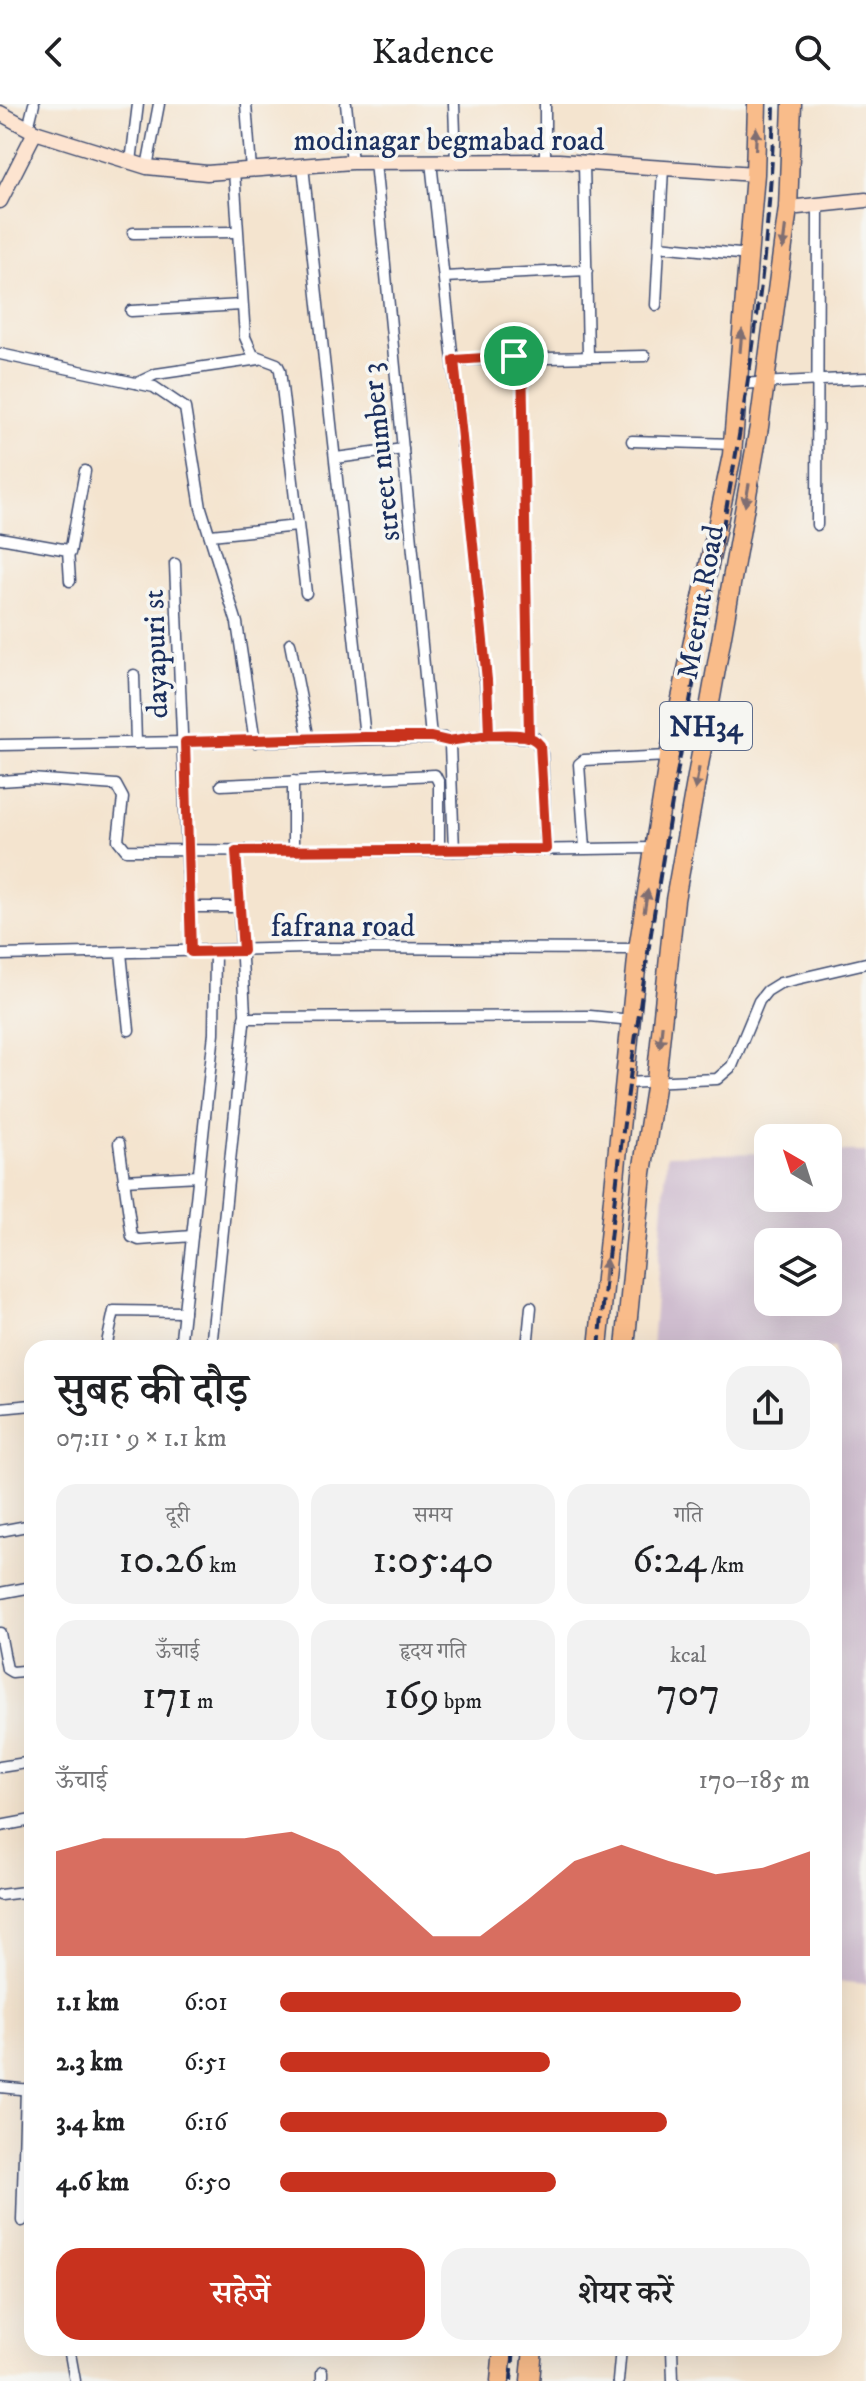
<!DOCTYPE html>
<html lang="hi">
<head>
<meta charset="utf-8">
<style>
	body { margin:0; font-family:"IM FELL DW Pica","Noto Serif Devanagari",serif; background:#f2f2f2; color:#202124; height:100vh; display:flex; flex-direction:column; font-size:30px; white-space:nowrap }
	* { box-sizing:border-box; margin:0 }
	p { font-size:26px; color:#757577 }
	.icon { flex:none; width:44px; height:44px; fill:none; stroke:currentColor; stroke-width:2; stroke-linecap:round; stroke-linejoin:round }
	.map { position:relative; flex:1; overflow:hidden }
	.drawer { position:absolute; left:24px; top:1236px; width:818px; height:1016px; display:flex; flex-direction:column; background:#fff; border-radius:24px; box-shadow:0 8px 32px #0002 }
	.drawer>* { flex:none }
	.needle { width:52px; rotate:321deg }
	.tools { position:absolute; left:754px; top:1020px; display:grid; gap:16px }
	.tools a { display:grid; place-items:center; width:88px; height:88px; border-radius:16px; background:#fff; box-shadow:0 8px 32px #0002; font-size:40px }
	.pin { position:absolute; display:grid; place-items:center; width:68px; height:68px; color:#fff; margin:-34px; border:4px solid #fff; border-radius:50%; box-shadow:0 2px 8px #0007 }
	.round { display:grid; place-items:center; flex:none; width:84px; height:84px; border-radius:24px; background:#f2f2f2 }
	.head { display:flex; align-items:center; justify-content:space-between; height:136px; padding:0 32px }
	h1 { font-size:44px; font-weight:600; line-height:60px }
	.metrics { display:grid; grid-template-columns:repeat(3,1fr); gap:12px; height:136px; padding:8px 32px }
	.metrics div { display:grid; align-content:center; border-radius:20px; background:#f2f2f2; text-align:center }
	.metrics b { font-size:40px; font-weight:600 }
	.metrics small { font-size:22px; font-weight:400 }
	.metrics p { font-size:22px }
	.chart { height:224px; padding:16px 32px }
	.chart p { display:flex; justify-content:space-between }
	.chart svg { width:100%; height:144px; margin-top:8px; fill:#c8321e; opacity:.7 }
	.cta { display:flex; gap:16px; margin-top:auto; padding:16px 32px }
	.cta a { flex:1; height:92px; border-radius:24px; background:#c8321e; color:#fff; font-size:32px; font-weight:600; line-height:92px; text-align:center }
	.cta a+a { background:#f2f2f2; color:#202124 }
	ul { padding:0 32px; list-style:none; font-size:26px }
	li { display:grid; grid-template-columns:128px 96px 1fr; align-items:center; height:60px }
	li i { height:20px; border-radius:10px; background:#c8321e }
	header { display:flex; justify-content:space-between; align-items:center; height:104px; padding:0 32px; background:#fff; font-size:36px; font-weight:600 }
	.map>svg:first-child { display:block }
</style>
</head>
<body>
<header><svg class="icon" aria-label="back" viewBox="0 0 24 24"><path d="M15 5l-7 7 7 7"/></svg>Kadence<svg class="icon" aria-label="search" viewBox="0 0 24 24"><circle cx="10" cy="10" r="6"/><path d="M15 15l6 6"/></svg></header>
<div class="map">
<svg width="866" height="2277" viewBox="0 0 866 2277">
	<rect width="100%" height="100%" fill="#f6f6f2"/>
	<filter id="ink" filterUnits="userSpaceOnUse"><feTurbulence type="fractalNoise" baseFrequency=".0125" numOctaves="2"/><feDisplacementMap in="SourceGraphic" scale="16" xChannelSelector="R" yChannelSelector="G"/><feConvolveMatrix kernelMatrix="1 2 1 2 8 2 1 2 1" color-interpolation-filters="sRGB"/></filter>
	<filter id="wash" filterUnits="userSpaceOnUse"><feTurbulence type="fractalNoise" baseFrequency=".006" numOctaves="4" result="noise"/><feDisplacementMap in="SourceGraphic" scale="32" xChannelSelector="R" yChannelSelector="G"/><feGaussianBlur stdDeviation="1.8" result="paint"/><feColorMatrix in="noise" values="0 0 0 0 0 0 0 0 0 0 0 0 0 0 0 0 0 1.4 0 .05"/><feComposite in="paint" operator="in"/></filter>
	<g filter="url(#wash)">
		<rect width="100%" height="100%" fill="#f4e4cf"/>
		<path fill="#cfbdcf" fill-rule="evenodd" d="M828,1048H866V1880L834,1877V1244H652L667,1051L768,1049V1094H828ZM768,1138H828V1198H768Z"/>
	</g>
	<g filter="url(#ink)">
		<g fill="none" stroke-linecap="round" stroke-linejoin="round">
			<g stroke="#3c4a6f" stroke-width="13">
				<g id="street">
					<polyline points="246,0 251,66"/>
					<polyline points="346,0 352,58"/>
					<polyline points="454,0 456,58"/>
					<polyline points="28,24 34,0"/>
					<polyline points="545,57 545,0"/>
					<polyline points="131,58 138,0"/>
					<polyline points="375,58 431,633"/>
					<polyline points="431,58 480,501 489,631"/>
					<polyline points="584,59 588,252"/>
					<polyline points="303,62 365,633"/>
					<polyline points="147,63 159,0"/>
					<polyline points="234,67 245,233 253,251 277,260 280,266 306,489"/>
					<polyline points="133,129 236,128"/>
					<polyline points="659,142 749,151"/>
					<polyline points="444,173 587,166"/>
					<polyline points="656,201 663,64"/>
					<polyline points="131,207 242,201"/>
					<polyline points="0,250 154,283 185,304 201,404 237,519 255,638"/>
					<polyline points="522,252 529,632"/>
					<polyline points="454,256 645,252"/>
					<polyline points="137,279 156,270 259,255"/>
					<polyline points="738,280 866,274"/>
					<polyline points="632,337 733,340"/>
					<polyline points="336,354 403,345"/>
					<polyline points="817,421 818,101"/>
					<polyline points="211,431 297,422"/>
					<polyline points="0,434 68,446 70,477"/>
					<polyline points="70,449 85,367"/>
					<polyline points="175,460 191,848"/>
					<polyline points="290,539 309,636"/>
					<polyline points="134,571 136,639"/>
					<polyline points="448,637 489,631 535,634 542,650 546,745"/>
					<polyline points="0,641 445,634 450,641 454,747 654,744"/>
					<polyline points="0,677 31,675 116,681 123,694 118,736 126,746 454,747"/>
					<polyline points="293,677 293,746"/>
					<polyline points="221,681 435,671 439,679 439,747"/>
					<polyline points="585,744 579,660 584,656 669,652"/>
					<polyline points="190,803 240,803"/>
					<polyline points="121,849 129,926"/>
					<polyline points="0,851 308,844 638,845"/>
					<polyline points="244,914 590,912 632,916"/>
					<polyline points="624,979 717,975 732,962 759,897 767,887 780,879 866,859"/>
					<polyline points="119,1039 132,1133 139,1136 192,1132"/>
					<polyline points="124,1076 199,1072"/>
					<polyline points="107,1239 114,1207 184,1208"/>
					<polyline points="180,1244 214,929 215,847"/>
					<polyline points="211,1244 245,910 236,747"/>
					<polyline points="527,1244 531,1203"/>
					<polyline points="0,1304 32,1301"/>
					<polyline points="0,1427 32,1421"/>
					<polyline points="0,1489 32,1483"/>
					<polyline points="0,1529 7,1565 12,1568 32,1566"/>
					<polyline points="0,1663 32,1658"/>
					<polyline points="0,1722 32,1716"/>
					<polyline points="0,1791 32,1787"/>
					<polyline points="0,1983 30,1986"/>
					<polyline points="22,2117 26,1985"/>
					<polyline points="69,2244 75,2277"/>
					<polyline points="672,2244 673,2277"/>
					<polyline points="322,2268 322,2277"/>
					<polyline points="618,2277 621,2244"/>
				</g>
			</g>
			<g stroke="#3c4a6f" stroke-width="17">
				<g id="secondary">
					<polyline points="0,9 35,28"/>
					<polyline points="0,97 35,28 147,63 207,69 352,58 559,57 755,70"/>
					<polyline points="788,104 866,96"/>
				</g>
			</g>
			<g stroke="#3c4a6f" stroke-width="21">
				<g id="highway">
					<polyline points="598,1244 638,845 669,652 732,351 755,70 757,0"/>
					<polyline points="625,1244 642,1069 656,977 675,796 759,323 788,104 792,0"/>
					<polyline points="500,2277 503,2244"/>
					<polyline points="530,2277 533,2244"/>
				</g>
			</g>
			<use href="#street" stroke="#fff" stroke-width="10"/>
			<use href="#secondary" stroke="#fde4d0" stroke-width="14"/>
			<use href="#highway" stroke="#f9bc8a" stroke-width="18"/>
			<g stroke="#1b2f5e" stroke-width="4" stroke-dasharray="12 6" stroke-linecap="butt">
				<path d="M599,1244C616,1058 643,871 674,687C713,458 769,233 774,0"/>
				<polyline points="511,2277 514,2244"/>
			</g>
		</g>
		<defs><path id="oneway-solid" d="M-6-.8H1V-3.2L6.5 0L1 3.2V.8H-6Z" transform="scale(2)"/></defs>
		<g fill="#7f6e72">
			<use href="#oneway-solid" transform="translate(756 35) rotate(-88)"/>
			<use href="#oneway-solid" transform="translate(784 134) rotate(97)"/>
			<use href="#oneway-solid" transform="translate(741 237) rotate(-85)"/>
			<use href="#oneway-solid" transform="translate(747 391) rotate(100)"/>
			<use href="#oneway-solid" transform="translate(697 675) rotate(100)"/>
			<use href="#oneway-solid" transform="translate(646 797) rotate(-81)"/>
			<use href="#oneway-solid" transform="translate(661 932) rotate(96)"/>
			<use href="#oneway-solid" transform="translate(605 1166) rotate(-85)"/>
		</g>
	</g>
	<g fill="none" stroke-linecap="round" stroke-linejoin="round" filter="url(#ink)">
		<g stroke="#fff" stroke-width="16">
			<path id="route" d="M514,252H522L529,632L489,631L448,637L431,633H365L185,638L191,848L243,847L236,747L546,745L540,641C529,627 506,631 489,631L487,576L454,256L514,252"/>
		</g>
		<use href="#route" stroke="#c8321e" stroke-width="10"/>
	</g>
	<g text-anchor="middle" stroke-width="7" stroke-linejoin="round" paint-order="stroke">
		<rect fill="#f6f6f2" stroke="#5d6b8a" stroke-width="2" x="660" y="598" width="92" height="48" rx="6"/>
		<g font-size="28" font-weight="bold" fill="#1b2f5e">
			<text x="706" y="632">NH34</text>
		</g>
		<g font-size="30" fill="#1b2f5e" stroke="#f6f6f2">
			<text x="449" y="46">modinagar begmabad road</text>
			<text transform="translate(380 348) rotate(-96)" y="10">street number 3</text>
			<text transform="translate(700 498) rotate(-80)" y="10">Meerut Road</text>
			<text transform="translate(155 550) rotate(-92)" y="10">dayapuri st</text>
			<text x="343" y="832">fafrana road</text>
		</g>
	</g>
</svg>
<div class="tools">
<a><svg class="needle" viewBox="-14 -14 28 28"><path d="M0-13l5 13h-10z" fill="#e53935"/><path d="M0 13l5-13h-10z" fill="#757577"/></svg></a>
<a><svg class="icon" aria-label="layers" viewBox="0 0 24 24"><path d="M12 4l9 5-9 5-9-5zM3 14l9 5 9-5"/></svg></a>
</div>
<div class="pin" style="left:514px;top:252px;background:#1e9e55"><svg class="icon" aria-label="arrive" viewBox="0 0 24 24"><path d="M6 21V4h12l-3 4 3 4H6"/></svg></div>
<section class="drawer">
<div class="head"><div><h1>सुबह की दौड़</h1><p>07:11 · 9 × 1.1 km</p></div><a class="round"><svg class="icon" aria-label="share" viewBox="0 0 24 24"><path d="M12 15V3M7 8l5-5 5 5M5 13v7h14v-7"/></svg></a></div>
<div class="metrics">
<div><p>दूरी</p><b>10.26<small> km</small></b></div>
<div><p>समय</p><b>1:05:40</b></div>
<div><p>गति</p><b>6:24<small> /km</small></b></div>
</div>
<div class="metrics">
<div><p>ऊँचाई</p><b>171<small> m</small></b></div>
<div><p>हृदय गति</p><b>169<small> bpm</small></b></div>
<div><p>kcal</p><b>707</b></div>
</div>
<div class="chart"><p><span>ऊँचाई</span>170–185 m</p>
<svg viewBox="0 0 160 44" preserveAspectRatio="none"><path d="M0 44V12L10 8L20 8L30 8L40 8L50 6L60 12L70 25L80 38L90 38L100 27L110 15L120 10L130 15L140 19L150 17L160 12V44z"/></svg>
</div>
<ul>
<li><b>1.1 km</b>6:01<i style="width:87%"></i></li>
<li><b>2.3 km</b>6:51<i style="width:51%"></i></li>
<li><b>3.4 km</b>6:16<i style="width:73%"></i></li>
<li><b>4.6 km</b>6:50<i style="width:52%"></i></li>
</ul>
<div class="cta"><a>सहेजें</a><a>शेयर करें</a></div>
</section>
</div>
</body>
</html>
